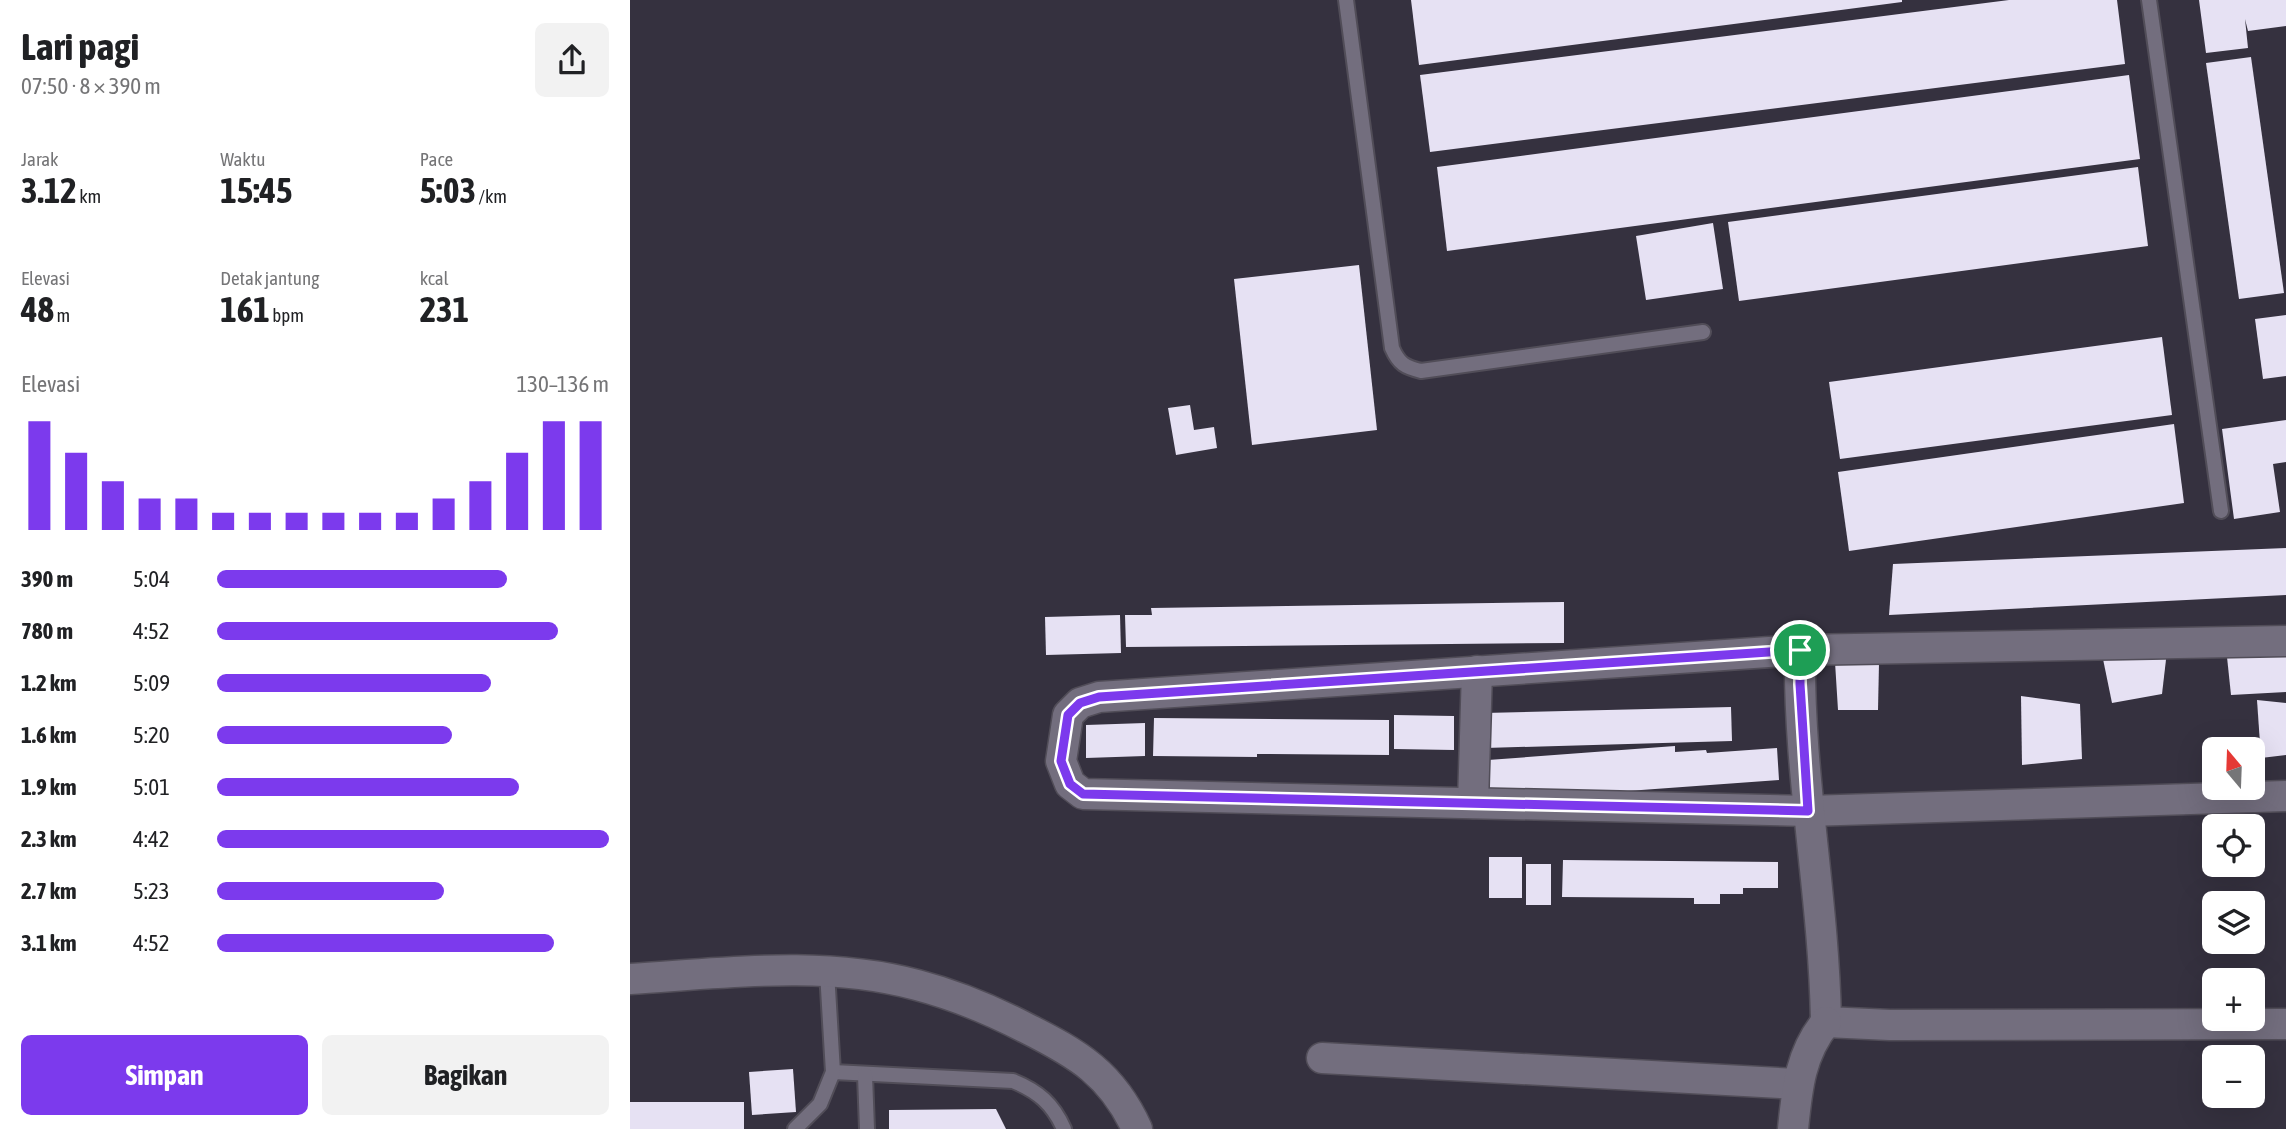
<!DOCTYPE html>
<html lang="id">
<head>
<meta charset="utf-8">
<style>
	body { margin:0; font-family:"Asap Condensed",sans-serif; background:#f2f2f2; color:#202124; height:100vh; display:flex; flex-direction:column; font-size:26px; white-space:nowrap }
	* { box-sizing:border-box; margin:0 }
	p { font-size:23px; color:#757577 }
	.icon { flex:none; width:38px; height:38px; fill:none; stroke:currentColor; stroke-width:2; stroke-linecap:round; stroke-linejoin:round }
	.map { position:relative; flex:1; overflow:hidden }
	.drawer { display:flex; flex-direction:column; background:#fff; width:630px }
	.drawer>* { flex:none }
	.needle { width:46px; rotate:341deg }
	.controls { position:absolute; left:1572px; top:737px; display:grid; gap:14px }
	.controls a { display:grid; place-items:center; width:63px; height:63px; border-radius:10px; background:#fff; box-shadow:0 7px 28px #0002; font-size:35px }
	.pin { position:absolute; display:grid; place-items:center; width:60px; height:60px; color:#fff; margin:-30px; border:4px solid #fff; border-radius:50%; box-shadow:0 2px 7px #0007 }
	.round { display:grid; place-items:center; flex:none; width:74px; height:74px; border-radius:10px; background:#f2f2f2 }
	.headline { display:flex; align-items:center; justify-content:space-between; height:119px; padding:0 21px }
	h1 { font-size:38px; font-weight:700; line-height:52px }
	.stats { display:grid; grid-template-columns:repeat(3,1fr); gap:10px; height:119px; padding:7px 21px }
	.stats div { display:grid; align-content:center }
	.stats b { font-size:35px; font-weight:700 }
	.stats small { font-size:19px; font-weight:400 }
	.stats p { font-size:19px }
	.chart { height:196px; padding:14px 21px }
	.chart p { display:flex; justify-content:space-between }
	.chart svg { width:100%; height:126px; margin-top:7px; stroke:#7c3aed; stroke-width:6 }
	.action { display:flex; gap:14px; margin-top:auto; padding:14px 21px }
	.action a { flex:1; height:80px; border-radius:10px; background:#7c3aed; color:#fff; font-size:28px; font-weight:700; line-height:80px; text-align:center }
	.action a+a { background:#f2f2f2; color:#202124 }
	ul { padding:0 21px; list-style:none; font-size:23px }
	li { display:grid; grid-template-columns:112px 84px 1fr; align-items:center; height:52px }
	li i { height:18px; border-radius:9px; background:#7c3aed }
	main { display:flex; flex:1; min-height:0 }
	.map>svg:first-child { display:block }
</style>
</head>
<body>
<main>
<section class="drawer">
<div class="headline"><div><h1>Lari pagi</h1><p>07:50 · 8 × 390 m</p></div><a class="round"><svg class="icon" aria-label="share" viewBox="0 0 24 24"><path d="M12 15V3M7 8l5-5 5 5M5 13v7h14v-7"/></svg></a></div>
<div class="stats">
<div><p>Jarak</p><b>3.12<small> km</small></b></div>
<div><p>Waktu</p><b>15:45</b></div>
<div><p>Pace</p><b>5:03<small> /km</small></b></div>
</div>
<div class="stats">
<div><p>Elevasi</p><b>48<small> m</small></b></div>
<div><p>Detak jantung</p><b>161<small> bpm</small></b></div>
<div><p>kcal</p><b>231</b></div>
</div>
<div class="chart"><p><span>Elevasi</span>130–136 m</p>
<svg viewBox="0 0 160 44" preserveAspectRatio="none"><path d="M5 44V6M15 44V17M25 44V27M35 44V33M45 44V33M55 44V38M65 44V38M75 44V38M85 44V38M95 44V38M105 44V38M115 44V33M125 44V27M135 44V17M145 44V6M155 44V6"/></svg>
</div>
<ul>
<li><b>390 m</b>5:04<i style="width:74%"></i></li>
<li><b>780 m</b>4:52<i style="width:87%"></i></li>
<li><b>1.2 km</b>5:09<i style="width:70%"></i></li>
<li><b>1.6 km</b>5:20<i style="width:60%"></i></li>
<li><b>1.9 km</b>5:01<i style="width:77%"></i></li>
<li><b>2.3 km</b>4:42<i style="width:100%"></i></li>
<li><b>2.7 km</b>5:23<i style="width:58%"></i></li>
<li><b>3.1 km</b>4:52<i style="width:86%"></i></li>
</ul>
<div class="action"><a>Simpan</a><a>Bagikan</a></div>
</section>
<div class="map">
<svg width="1656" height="1129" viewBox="0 0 1656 1129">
	<rect width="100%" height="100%" fill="#35313f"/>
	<g fill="#e6e1f3">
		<polygon points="781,0 1272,0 1272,2 789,65"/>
		<polygon points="1379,0 1487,0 1495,64 800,152 790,75"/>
		<polygon points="1569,0 1656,0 1656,26 1618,31 1615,19 1618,48 1576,53"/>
		<polygon points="1621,57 1654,293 1609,299 1576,63"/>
		<polygon points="1499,75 1510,159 817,251 807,167"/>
		<polygon points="1508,167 1518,246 1109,301 1098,222"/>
		<polygon points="1083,223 1093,289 1016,300 1006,236"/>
		<polygon points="729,265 747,430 622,445 604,279"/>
		<polygon points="1656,315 1656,376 1633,379 1625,319"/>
		<polygon points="1532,337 1542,415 1210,459 1199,382"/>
		<polygon points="560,405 564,430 584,427 587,448 546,455 538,408"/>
		<polygon points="1656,420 1656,462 1643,464 1650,512 1604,519 1592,429"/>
		<polygon points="1544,424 1554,503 1219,551 1208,472"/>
		<polygon points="1656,548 1656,595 1259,615 1263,564"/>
		<polygon points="934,602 934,643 496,647 495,615 522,615 521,608"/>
		<polygon points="490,615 491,653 416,655 415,617"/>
		<polygon points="1656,650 1656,692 1601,695 1597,657"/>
		<polygon points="1537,651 1532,694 1482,703 1473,659"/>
		<polygon points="1205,662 1249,663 1248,710 1208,710"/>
		<polygon points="1391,696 1450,704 1452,759 1392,765"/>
		<polygon points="1627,700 1656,703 1656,755 1631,758"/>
		<polygon points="1101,707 1102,741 855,748 854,713"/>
		<polygon points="764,715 824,716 824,750 764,749"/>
		<polygon points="524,718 759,720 759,755 627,754 627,757 523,756"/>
		<polygon points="515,723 515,756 456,758 456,725"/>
		<polygon points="1045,746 1045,752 1076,750 1077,753 1147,748 1149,780 861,801 858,760"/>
		<rect x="859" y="857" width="33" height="41"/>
		<polygon points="933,860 1148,862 1148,888 1113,888 1113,894 1090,894 1090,904 1064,904 1064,898 932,897"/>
		<rect x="896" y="864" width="25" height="41"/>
		<polygon points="163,1069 166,1112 122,1115 119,1072"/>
		<rect x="0" y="1102" width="114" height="27"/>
		<polygon points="366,1109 376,1129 259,1129 259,1110"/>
	</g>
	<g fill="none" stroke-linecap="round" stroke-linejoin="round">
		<g stroke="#514d58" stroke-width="18">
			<g id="lane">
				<path d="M716,0L762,348C769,364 775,367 791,371L1073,332"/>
				<polyline points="1519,0 1591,511"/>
				<path d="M203,1072L383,1081C408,1091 423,1104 434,1129"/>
				<polyline points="235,1075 237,1129"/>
				<polyline points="165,1129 190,1104 203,1072 197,972"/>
			</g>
		</g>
		<g stroke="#514d58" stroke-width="33">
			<g id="street">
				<polyline points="1656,641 1170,650 469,697 450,703 438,715 431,761 440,784 453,794 1178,811 1656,796"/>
				<path d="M1170,650C1168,774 1194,897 1196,1022L1260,1025L1656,1024"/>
				<polyline points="843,803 847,671"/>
				<path d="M0,979C95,973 194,960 287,985C325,995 361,1010 396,1028C448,1054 482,1074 507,1129"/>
				<polyline points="692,1058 1167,1084"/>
				<path d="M1163,1129C1167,1089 1170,1054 1196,1022"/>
			</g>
		</g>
		<use href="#lane" stroke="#736e7e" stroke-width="14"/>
		<use href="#street" stroke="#736e7e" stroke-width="30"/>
	</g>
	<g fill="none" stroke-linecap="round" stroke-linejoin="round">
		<g stroke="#fff" stroke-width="14">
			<polygon id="route" points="1170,650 1170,684 1178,811 453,794 440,784 431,761 438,715 450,703 469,697"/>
		</g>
		<use href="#route" stroke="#7c3aed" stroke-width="9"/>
	</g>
</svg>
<div class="controls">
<a><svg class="needle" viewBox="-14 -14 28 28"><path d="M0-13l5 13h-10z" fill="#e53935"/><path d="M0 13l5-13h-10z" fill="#757577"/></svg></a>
<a><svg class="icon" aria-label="locate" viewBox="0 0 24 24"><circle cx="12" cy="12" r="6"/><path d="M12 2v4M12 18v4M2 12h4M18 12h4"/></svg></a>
<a><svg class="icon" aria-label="layers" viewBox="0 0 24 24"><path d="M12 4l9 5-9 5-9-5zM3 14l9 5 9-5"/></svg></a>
<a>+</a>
<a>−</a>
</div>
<div class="pin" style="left:1170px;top:650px;background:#1e9e55"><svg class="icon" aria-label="arrive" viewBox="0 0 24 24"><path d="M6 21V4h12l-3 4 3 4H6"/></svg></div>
</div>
</main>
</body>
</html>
